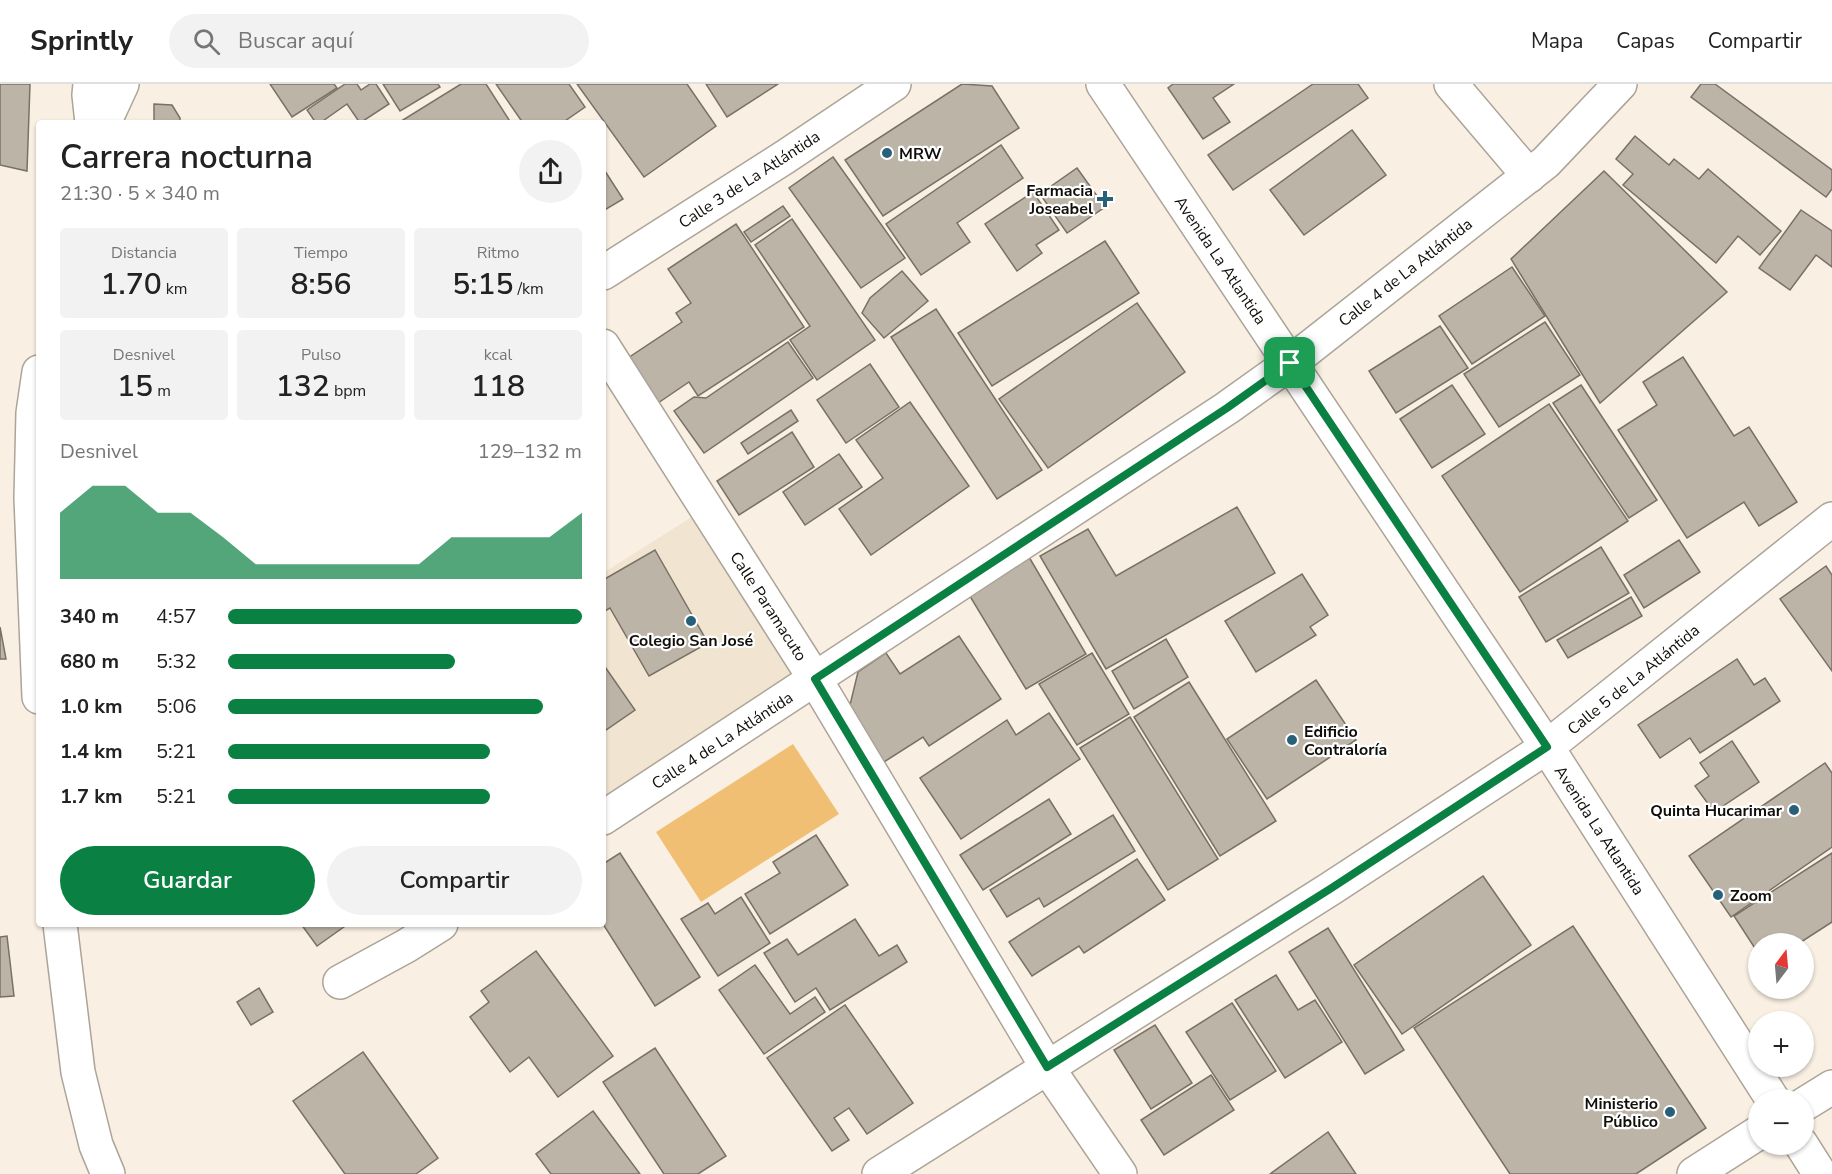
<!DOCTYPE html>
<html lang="es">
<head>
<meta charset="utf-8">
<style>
	body { margin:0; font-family:"Nunito Sans",sans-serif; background:#f2f2f2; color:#222; height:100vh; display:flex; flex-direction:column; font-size:22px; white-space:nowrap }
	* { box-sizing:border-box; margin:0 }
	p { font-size:20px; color:#767676 }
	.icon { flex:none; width:33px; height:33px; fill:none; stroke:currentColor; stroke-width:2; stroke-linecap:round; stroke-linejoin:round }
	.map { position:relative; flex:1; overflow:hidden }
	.panel { position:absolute; left:36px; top:36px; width:570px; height:807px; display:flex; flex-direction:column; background:#fff; border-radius:6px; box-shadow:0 2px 4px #0004 }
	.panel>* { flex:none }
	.needle { width:39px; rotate:16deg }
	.controls { position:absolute; left:1748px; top:849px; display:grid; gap:12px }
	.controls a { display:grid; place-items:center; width:66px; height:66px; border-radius:50%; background:#fff; box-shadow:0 2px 4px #0004; font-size:30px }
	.pin { position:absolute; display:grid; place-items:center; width:51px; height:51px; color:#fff; margin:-26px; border-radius:12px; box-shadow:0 3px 9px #0006 }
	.round { display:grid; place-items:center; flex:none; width:63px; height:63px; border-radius:32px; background:#f2f2f2 }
	.summary { display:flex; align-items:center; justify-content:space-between; height:102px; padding:0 24px }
	h1 { font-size:33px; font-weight:600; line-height:45px }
	.figures { display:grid; grid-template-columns:repeat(3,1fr); gap:9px; height:102px; padding:6px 24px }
	.figures div { display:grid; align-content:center; border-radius:6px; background:#f2f2f2; text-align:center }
	.figures b { font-size:30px; font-weight:600 }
	.figures small { font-size:16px; font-weight:400 }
	.figures p { font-size:16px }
	.chart { height:168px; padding:12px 24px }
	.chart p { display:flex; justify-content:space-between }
	.chart svg { width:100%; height:108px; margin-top:6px; fill:#0b8043; opacity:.7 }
	.button { display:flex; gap:12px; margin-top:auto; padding:12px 24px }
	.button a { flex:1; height:69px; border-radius:36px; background:#0b8043; color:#fff; font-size:24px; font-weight:600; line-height:69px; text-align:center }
	.button a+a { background:#f2f2f2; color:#222 }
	ul { padding:0 24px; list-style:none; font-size:20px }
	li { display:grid; grid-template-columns:96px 72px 1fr; align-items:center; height:45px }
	li i { height:15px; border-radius:8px; background:#0b8043 }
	header { display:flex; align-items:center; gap:36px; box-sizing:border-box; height:84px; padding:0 30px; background:#fff; border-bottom:2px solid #e0e0e0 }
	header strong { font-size:28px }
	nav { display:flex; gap:33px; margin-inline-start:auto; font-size:21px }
	.search { width:420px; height:54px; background:#f2f2f2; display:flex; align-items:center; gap:15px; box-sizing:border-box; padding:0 21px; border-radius:33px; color:#767676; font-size:22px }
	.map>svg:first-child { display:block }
</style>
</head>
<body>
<header>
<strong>Sprintly</strong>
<div class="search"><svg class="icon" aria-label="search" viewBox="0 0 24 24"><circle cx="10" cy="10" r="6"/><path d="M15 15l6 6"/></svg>Buscar aquí</div>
<nav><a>Mapa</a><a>Capas</a><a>Compartir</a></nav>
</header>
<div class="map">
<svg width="1832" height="1090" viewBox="0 0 1832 1090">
	<rect width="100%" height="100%" fill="#f9f0e3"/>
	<polygon fill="#f1e4d1" points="706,424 809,585 603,714 603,489"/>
	<polygon fill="#f0bf74" points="793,660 839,730 701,818 656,748"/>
	<g fill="#bdb4a8" stroke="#797166" stroke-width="1.5">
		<polygon points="0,0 30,0 27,87 0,81"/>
		<polygon points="270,0 334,0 337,4 292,33"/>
		<polygon points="345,0 357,0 361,6 370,0 376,0 389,20 360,39 347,20 320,39 316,39 307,26"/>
		<polygon points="383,0 438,0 440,3 400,27"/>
		<polygon points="461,0 486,0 511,39 398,39"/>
		<polygon points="496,0 569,0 585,23 562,39 523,39"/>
		<polygon points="577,0 687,0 716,42 644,93"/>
		<polygon points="706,0 778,0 727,33"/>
		<polygon points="962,0 992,2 1019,44 883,132 845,76"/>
		<polygon points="1173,0 1234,0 1213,14 1230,38 1203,55 1168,4"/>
		<polygon points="1313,0 1358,0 1368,14 1233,106 1208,71"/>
		<polygon points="1701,0 1715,0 1832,86 1832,105 1826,113 1691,13"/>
		<polygon points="154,20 172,21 180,34 180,39 154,39"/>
		<polygon points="1352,46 1386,91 1304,151 1270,106"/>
		<polygon points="1635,52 1669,81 1674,75 1699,95 1708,85 1781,147 1760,171 1738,152 1716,179 1623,101 1633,90 1616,75"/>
		<polygon points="1001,61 1023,94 957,139 970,158 921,191 886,140"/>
		<polygon points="833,73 905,174 861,204 789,104"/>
		<polygon points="603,84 623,115 603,127"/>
		<polygon points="1077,84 1105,123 1067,149 1040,110"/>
		<polygon points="1604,87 1727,208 1600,319 1511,175"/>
		<polygon points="1033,108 1059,146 1036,161 1042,169 1017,187 985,140"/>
		<polygon points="783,122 790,132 751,158 744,148"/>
		<polygon points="1801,126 1832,147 1832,183 1816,171 1790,206 1759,184"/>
		<polygon points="792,135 875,256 817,296 790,256 810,242 755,161"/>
		<polygon points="736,140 804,243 698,312 689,298 658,319 628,274 682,238 676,229 691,219 668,185"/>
		<polygon points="1105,157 1139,209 992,302 958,249"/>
		<polygon points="1512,183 1545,232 1472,280 1439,232"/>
		<polygon points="902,187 928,217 884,254 862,229 870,214"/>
		<polygon points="1137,219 1185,288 1048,384 999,315"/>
		<polygon points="936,225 1042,386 997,415 891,253"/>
		<polygon points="1545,238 1580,291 1499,343 1464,290"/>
		<polygon points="1440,242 1468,284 1396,329 1369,287"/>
		<polygon points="788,258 813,294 704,369 674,327 694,313 706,314"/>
		<polygon points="1683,273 1734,352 1749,343 1797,418 1759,442 1744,418 1687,454 1618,346 1657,321 1643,298"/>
		<polygon points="870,280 899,323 846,359 817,316"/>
		<polygon points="1452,301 1485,350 1432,384 1400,335"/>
		<polygon points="1581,301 1657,416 1629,434 1553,319"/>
		<polygon points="910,318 969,402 871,471 839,425 883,394 856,356"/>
		<polygon points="1549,320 1628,437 1520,508 1442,392"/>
		<polygon points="791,326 798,337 748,370 741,359"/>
		<polygon points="792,348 814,383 739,431 717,397"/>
		<polygon points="839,370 862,403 805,441 783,408"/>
		<polygon points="1237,423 1275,489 1106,585 1040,472 1088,445 1116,492"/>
		<polygon points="1679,456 1700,488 1644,524 1624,491"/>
		<polygon points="1601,463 1629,509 1546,558 1519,513"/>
		<polygon points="655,466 708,559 649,592 610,524 603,528 603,496"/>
		<polygon points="1029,473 1086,570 1026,605 968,509"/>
		<polygon points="1826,482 1832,491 1832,587 1780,515"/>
		<polygon points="1302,490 1328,531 1310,543 1316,551 1256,588 1225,537"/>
		<polygon points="1631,513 1642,532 1568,574 1557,556"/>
		<polygon points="0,543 6,575 0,575"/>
		<polygon points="959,552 1001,615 929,662 923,653 884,678 849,625 858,588 886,569 900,590"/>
		<polygon points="1166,555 1188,593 1134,625 1112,587"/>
		<polygon points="1092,569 1129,630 1077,661 1039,600"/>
		<polygon points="1737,575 1754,601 1765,594 1780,617 1700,669 1690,654 1660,674 1638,641"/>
		<polygon points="603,580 635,626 603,648"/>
		<polygon points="1316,596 1356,656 1267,715 1227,655"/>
		<polygon points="1189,598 1276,737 1220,772 1134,633"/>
		<polygon points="1049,629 1080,675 961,755 920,694 1007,636 1016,651"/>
		<polygon points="1130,633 1218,775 1168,806 1080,664"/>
		<polygon points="1732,657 1759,698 1714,728 1695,702 1709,692 1700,679"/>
		<polygon points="1825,679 1832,689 1832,763 1731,833 1689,772"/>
		<polygon points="1049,715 1071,750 983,806 960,771"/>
		<polygon points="1113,731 1135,767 1044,823 1039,814 1007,833 990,806"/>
		<polygon points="816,751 848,801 770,850 745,810 780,789 773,778"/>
		<polygon points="620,769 700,893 655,922 603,840 603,780"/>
		<polygon points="1832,769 1832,838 1798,860 1758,860 1758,869 1734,832"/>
		<polygon points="1137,775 1165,816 1084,869 1079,862 1032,892 1009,858"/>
		<polygon points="1483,792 1531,861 1402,950 1354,881"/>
		<polygon points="741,813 770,859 718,892 681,835 708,819 715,830"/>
		<polygon points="855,835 879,872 897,861 907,878 830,926 816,904 795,918 764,869 787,855 798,871"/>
		<polygon points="301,840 348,840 317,862"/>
		<polygon points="1573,842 1706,1044 1636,1090 1510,1090 1414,944"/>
		<polygon points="1328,844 1404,966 1365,990 1289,868"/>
		<polygon points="7,852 14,912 0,913 0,853"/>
		<polygon points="536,867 613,972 558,1013 529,973 510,988 470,933 489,918 481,907"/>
		<polygon points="755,881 790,930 815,913 825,928 764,970 719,906"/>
		<polygon points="1276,891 1298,926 1315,916 1342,958 1285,994 1235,916"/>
		<polygon points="259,904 273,928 251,941 237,918"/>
		<polygon points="1232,919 1276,987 1230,1016 1186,948"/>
		<polygon points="845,921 913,1019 867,1050 849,1024 834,1034 849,1056 832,1067 767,974"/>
		<polygon points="1155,941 1192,999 1151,1025 1114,966"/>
		<polygon points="655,964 726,1072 698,1090 664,1090 603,998"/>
		<polygon points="363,968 438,1074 416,1090 345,1090 293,1017"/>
		<polygon points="1211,991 1234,1026 1164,1071 1141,1036"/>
		<polygon points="593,1027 640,1090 551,1090 536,1070"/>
		<polygon points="1328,1048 1356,1090 1270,1090"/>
	</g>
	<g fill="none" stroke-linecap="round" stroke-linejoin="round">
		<g stroke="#aca498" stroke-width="36">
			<g id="minor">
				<polyline points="90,0 89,11 92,39"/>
				<polyline points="1103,0 1547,663 1773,1016"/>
				<polyline points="1451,0 1529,92"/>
				<polyline points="104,39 122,0"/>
				<polyline points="603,189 785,73 894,0"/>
				<polyline points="603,262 815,595 1047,983 1120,1090"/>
				<polyline points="39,288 33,329 31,414 39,613"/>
				<polyline points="603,734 1227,324 1290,279 1546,78 1620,0"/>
				<polyline points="60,840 78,988 96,1061 108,1090"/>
				<polyline points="340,898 406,862 441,840"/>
				<polyline points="1803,1021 1832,1003"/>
				<polyline points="1801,1060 1820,1090"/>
				<polyline points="879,1090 1330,805 1547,663 1832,435"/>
				<polyline points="1694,1090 1758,1049"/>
			</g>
		</g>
		<use href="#minor" stroke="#fff" stroke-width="33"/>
	</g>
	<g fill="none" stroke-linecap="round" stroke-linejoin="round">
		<g stroke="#fff" stroke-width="12">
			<polygon id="route" points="1290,279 1547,663 1330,805 1047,983 815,595 1227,324"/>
		</g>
		<use href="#route" stroke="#0b8043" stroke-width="8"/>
	</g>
	<g fill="#28607a" stroke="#fff" stroke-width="2">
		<circle cx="887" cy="69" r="6"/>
		<path d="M1102 106h6v6h6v6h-6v6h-6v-6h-6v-6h6z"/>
		<circle cx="691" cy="537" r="6"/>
		<circle cx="1292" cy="656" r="6"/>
		<circle cx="1794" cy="726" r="6"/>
		<circle cx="1718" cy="811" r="6"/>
		<circle cx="1670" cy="1028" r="6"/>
	</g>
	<g text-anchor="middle" stroke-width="4.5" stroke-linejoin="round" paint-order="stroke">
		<g font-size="16" font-weight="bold" fill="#110e0a" stroke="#fff" text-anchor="start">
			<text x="899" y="75">MRW</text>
			<text x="1093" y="112" text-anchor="end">Farmacia<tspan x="1093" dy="18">Joseabel</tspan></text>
			<text x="691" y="562" text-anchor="middle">Colegio San José</text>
			<text x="1304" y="653">Edificio<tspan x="1304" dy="18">Contraloría</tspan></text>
			<text x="1782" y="732" text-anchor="end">Quinta Hucarimar</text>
			<text x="1730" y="817">Zoom</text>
			<text x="1658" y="1025" text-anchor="end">Ministerio<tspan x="1658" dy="18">Público</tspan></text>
		</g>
		<g font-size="16" fill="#110e0a" stroke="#fff">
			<text transform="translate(749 95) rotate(-33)" y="6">Calle 3 de La Atlántida</text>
			<text transform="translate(1221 176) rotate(56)" y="6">Avenida La Atlantida</text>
			<text transform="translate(1405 188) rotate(-38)" y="6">Calle 4 de La Atlántida</text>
			<text transform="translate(769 522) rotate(57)" y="6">Calle Paramacuto</text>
			<text transform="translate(1633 595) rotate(-39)" y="6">Calle 5 de La Atlántida</text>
			<text transform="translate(722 656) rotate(-33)" y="6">Calle 4 de La Atlántida</text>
			<text transform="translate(1600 746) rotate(57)" y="6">Avenida La Atlantida</text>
		</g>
	</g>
</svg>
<div class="controls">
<a><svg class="needle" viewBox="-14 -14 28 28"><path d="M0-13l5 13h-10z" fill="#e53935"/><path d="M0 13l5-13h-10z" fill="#767676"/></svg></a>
<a>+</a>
<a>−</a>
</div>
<div class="pin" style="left:1290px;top:279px;background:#1e9e55"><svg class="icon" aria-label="arrive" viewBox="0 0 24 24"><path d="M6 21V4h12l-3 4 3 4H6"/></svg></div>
<section class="panel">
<div class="summary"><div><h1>Carrera nocturna</h1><p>21:30 · 5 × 340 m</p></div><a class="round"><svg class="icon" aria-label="share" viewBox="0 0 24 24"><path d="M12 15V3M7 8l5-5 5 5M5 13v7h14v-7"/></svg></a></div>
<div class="figures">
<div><p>Distancia</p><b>1.70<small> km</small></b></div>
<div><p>Tiempo</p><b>8:56</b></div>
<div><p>Ritmo</p><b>5:15<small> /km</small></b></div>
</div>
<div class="figures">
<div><p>Desnivel</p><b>15<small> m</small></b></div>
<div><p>Pulso</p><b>132<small> bpm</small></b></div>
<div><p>kcal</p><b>118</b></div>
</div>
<div class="chart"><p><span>Desnivel</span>129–132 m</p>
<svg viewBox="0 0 160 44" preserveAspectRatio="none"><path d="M0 44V17L10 6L20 6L30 17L40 17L50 27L60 38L70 38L80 38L90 38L100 38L110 38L120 27L130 27L140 27L150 27L160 17V44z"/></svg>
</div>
<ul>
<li><b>340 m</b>4:57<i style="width:100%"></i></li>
<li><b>680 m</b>5:32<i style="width:64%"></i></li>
<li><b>1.0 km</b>5:06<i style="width:89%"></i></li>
<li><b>1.4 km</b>5:21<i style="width:74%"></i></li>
<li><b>1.7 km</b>5:21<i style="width:74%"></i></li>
</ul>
<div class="button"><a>Guardar</a><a>Compartir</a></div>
</section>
</div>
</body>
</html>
